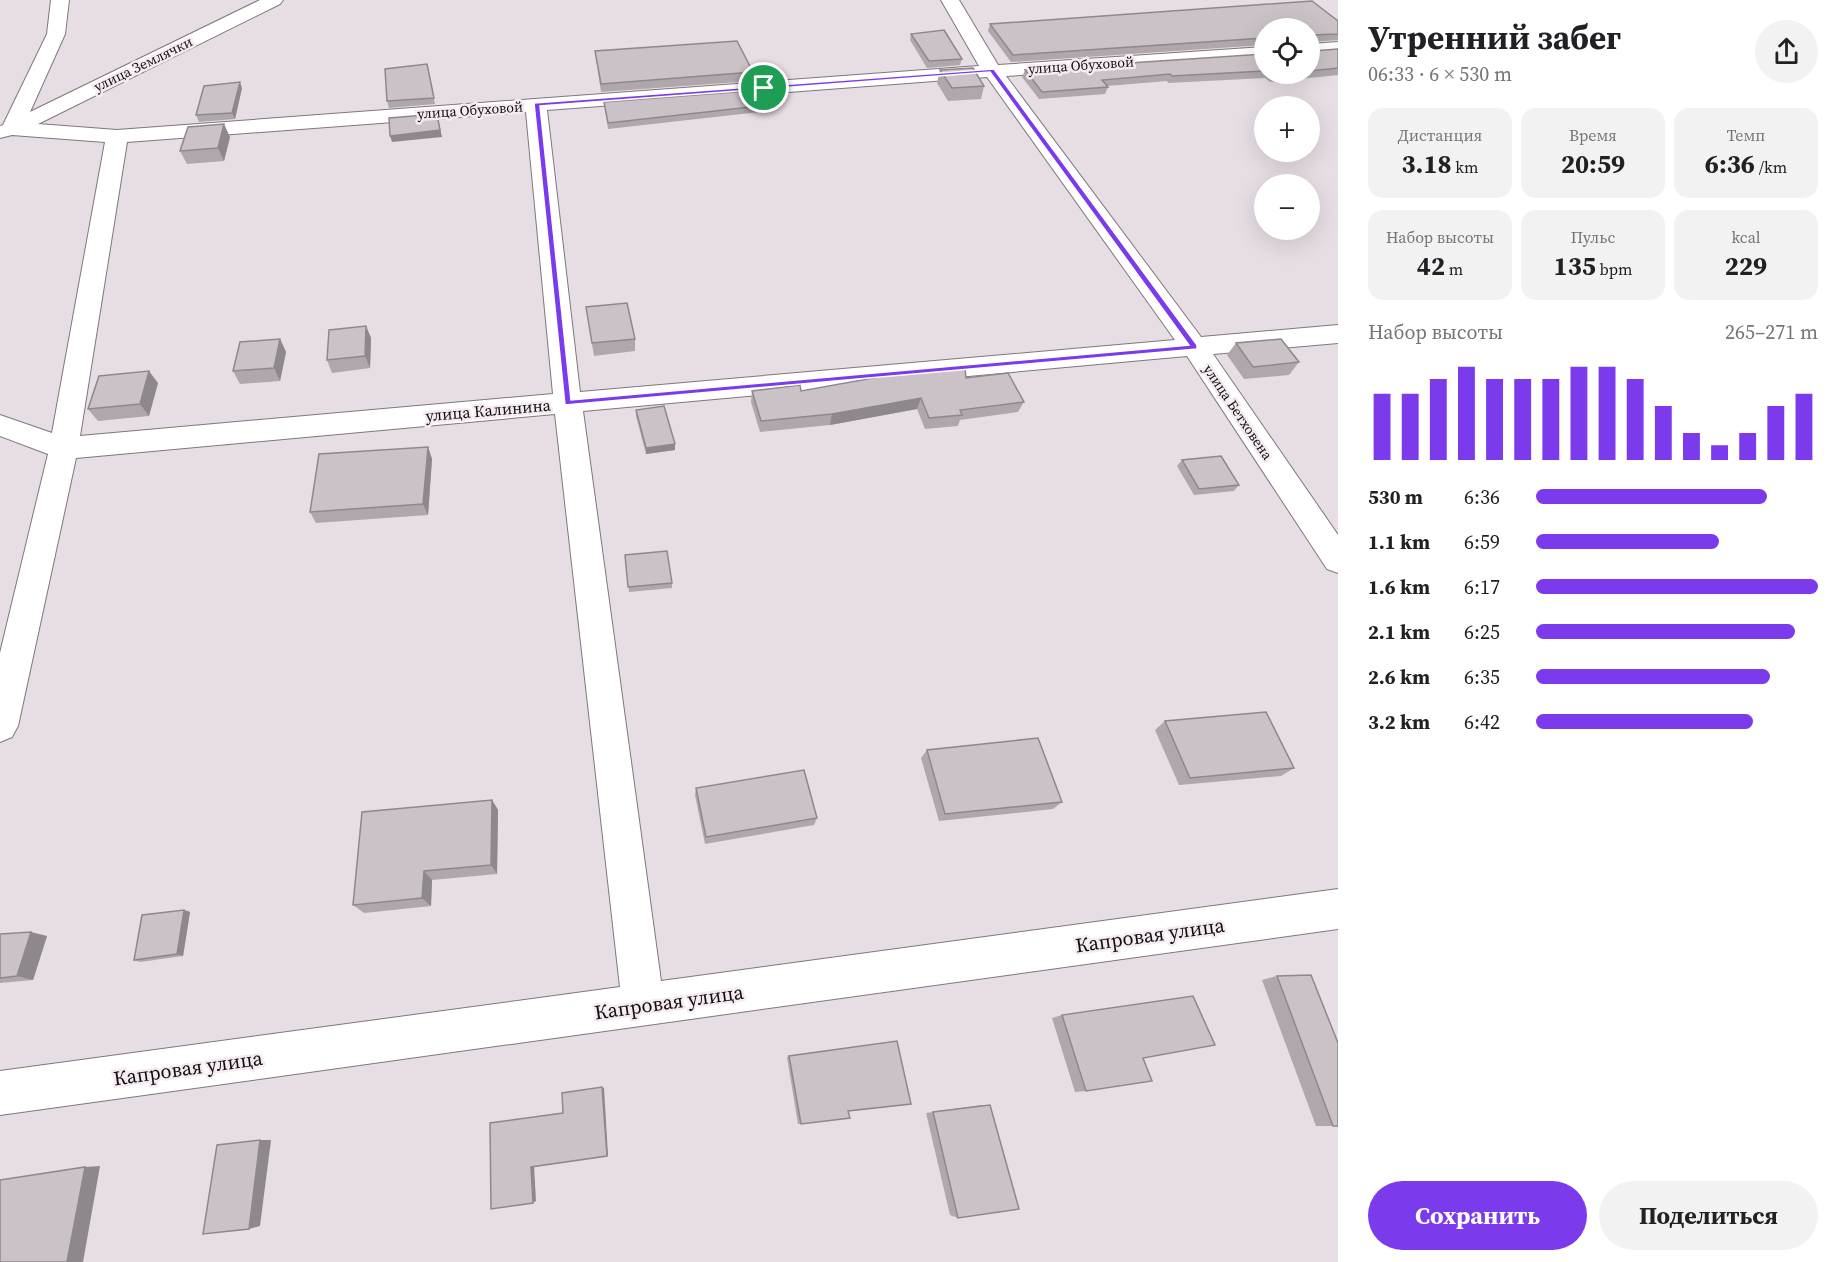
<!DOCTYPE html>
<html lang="ru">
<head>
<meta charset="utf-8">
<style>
	body { margin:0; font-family:"Source Serif 4",serif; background:#f2f2f2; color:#202124; height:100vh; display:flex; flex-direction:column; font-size:22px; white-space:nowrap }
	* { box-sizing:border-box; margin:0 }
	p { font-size:20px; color:#757577 }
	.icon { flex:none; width:33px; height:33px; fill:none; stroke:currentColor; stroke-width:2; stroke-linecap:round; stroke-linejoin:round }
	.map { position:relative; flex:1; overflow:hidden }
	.panel { display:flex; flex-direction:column; background:#fff; width:510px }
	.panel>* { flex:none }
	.controls { position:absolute; left:1254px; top:18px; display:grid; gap:12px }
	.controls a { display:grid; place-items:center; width:66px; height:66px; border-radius:50%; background:#fff; box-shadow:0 6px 24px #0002; font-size:30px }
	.pin { position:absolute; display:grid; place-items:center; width:51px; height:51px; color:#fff; margin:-26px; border:3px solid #fff; border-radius:50%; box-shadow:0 2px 6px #0007 }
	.round { display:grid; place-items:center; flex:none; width:63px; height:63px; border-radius:32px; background:#f2f2f2 }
	.headline { display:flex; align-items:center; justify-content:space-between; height:102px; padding:0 30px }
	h1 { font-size:33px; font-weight:700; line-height:45px }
	.metrics { display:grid; grid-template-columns:repeat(3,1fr); gap:9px; height:102px; padding:6px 30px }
	.metrics div { display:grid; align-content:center; border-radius:15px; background:#f2f2f2; text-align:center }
	.metrics b { font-size:26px; font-weight:700 }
	.metrics small { font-size:16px; font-weight:400 }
	.metrics p { font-size:16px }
	.chart { height:168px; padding:12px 30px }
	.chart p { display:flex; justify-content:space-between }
	.chart svg { width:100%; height:108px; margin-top:6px; stroke:#7c3aed; stroke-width:6 }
	.primary-button { display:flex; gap:12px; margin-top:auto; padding:12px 30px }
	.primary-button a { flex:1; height:69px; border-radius:36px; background:#7c3aed; color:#fff; font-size:24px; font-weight:700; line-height:69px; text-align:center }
	.primary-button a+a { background:#f2f2f2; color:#202124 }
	ul { padding:0 30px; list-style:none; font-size:20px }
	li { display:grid; grid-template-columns:96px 72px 1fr; align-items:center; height:45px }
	li i { height:15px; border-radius:8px; background:#7c3aed }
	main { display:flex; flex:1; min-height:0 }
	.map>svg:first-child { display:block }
</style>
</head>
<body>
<main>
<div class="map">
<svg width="1338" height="1262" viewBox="0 0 1338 1262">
	<rect width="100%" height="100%" fill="#e7dde4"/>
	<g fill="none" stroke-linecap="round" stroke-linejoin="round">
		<g stroke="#7f777c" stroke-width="2">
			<g id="minor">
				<path d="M51,0H69L65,34L30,112L260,0H283L280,4L38,124L117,130L979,66L941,0H959L998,65L1264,47V59L1006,76L1201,337L1338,325V343L1213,354L1338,535V573L1327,569L1187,356L583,411L661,981L1338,889V929L0,1115V1071L620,987L555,414L76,458L18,726L12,737L0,742V653L48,454L0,436V415L52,433L105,142L12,135L0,138V126L3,125L47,34ZM987,77L1175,340L580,392L547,110ZM526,112L553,394L80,436L127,142Z"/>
				<polygon points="1338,42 1338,54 1310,56 1310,44"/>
			</g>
		</g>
		<use href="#minor" fill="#fff" fill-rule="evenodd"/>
	</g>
	<g fill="#afa7ac">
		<polygon points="1338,21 1338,40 1313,42 1313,51 1338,49 1338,75 1270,82 1265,78 1168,83 1167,81 1107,86 1108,87 1105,94 1039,99 1022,77 1025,70 1264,54 1264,74 1310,74 1310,28 1264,28 1264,45 1011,62 988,31 990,24"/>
		<polygon points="911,34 962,59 960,65 927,68 910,40"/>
		<polygon points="595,51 753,72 753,81 601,92"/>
		<polygon points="427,64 435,104 389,108 387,101"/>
		<polygon points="940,70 984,86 981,99 948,101 937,83"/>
		<polygon points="242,88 235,119 199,122 196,115"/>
		<polygon points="604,102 769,105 769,111 608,129"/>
		<polygon points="230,137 224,161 187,164 180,151"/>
		<polygon points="586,307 635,339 635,351 594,356"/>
		<polygon points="366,326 371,338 370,368 332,373 327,360"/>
		<polygon points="280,339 286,352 280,381 240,384 233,371"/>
		<polygon points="1236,343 1299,362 1289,375 1244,379 1227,355"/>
		<polygon points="966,378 1024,402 1018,412 960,420 958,426 925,429 917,409 830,425 760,432 751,402 752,391 801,391"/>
		<polygon points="158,383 149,416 98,421 88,409"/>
		<polygon points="636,410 675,444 675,450 646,454 636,416"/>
		<polygon points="428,447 432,459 428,515 316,523 310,512"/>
		<polygon points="1182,460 1239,485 1234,491 1194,495 1177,466"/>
		<polygon points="625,555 672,583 672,588 629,592"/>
		<polygon points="1165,721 1294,768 1281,776 1179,785 1155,730"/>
		<polygon points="927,750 1062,802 1053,809 939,821 921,758"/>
		<polygon points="696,788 817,818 814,825 705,844 695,795"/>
		<polygon points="492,800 498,810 497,874 432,880 431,906 364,913 353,905"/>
		<polygon points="184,910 190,912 183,956 140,962 134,960"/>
		<polygon points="0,934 47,936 33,980 0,983"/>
		<polygon points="1277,976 1338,1126 1316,1126 1262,980"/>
		<polygon points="1062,1015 1143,1058 1086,1091 1075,1092 1052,1018"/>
		<polygon points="789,1056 848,1111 850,1118 798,1124 787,1057"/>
		<polygon points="981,1105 990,1105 958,1218 950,1215 926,1113"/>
	</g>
	<g fill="#8e888c">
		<polygon points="240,82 242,88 235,119 232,113"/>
		<polygon points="437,114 442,137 392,142 390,136"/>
		<polygon points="224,124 230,137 224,161 218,148"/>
		<polygon points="366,326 371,338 370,368 365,356"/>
		<polygon points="280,339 286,352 280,381 274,368"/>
		<polygon points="149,371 158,383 149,416 140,404"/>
		<polygon points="921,398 917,409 830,425 832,414"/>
		<polygon points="675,444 675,450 646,454 646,448"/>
		<polygon points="428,447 432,459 428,515 423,504"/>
		<polygon points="492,800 498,810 497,874 491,865"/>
		<polygon points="424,871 432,880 431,906 422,898"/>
		<polygon points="184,910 190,912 183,956 177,954"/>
		<polygon points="31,932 47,936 33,980 17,976"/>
		<polygon points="602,1087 604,1088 608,1155 607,1156"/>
		<polygon points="260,1140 271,1140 260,1226 249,1229"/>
		<polygon points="100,1166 83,1262 67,1262 85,1167"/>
		<polygon points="534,1166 536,1201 533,1203 531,1167"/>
	</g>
	<g fill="#cbc2c8" stroke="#8e888c" stroke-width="1.5">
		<polygon points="1312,1 1338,21 1338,34 1313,35 1313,51 1338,49 1338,68 1310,71 1310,28 1264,28 1264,38 1013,55 990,24"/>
		<polygon points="944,30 962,59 929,61 911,34"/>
		<polygon points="737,41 753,72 601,84 595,51"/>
		<polygon points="1264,54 1264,71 1172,76 1170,74 1102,80 1108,87 1042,92 1025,70"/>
		<polygon points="427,64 434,98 387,101 385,69"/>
		<polygon points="973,68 984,86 952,88 940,70"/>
		<polygon points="1272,74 1289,74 1274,75"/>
		<polygon points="240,82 232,113 196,115 204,86"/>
		<polygon points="761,90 769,105 608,123 604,102"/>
		<polygon points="437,114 440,130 390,136 389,118"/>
		<polygon points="224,124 218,148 180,151 188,127"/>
		<polygon points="627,303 635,339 592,343 586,307"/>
		<polygon points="366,326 365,356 327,360 329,330"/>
		<polygon points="280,339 274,368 233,371 240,342"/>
		<polygon points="1281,339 1299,362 1253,367 1236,343"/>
		<polygon points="965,368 966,378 1008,373 1024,402 960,410 962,415 929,418 921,398 832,414 761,421 752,391 800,385 801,391 890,375"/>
		<polygon points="149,371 140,404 88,409 99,376"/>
		<polygon points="664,406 675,444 646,448 636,410"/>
		<polygon points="428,447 423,504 310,512 319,454"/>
		<polygon points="1221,456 1239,485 1199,489 1182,460"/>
		<polygon points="667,551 672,583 628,587 625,555"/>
		<polygon points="1266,712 1294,768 1190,778 1165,721"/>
		<polygon points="1038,738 1062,802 945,814 927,750"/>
		<polygon points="804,770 817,818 706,837 696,788"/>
		<polygon points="492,800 491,865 424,871 422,898 353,905 362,812"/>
		<polygon points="184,910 177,954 134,960 142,915"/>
		<polygon points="31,932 17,976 0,978 0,934"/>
		<polygon points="1311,975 1338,1043 1338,1126 1333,1126 1277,976"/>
		<polygon points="1193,996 1215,1045 1143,1058 1152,1081 1086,1091 1062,1015"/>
		<polygon points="897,1041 911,1104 848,1111 850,1118 801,1124 789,1056"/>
		<polygon points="602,1087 607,1156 531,1167 533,1203 491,1209 490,1123 563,1113 562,1093"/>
		<polygon points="990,1105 1019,1209 958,1218 933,1112"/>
		<polygon points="260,1140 249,1229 203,1234 217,1145"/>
		<polygon points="85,1167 67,1262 0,1262 0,1180"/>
	</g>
	<path fill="#7c3aed" stroke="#fff" stroke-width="1.5" fill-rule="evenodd" d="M994,69L1197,345V349L565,405L534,103ZM990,72L1189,345L571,400L540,106Z"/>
	<g text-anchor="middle" stroke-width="5" stroke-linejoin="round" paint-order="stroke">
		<g font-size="14" fill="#100d0f" stroke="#f5ebf1">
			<text transform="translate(143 64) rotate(-26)" y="5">улица Землячки</text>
			<text transform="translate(1081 65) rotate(-4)" y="5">улица Обуховой</text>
			<text transform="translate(470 110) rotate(-4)" y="5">улица Обуховой</text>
			<text transform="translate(1238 412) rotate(56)" y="5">улица Бетховена</text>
		</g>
		<g font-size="16" fill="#100d0f" stroke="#f5ebf1">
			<text transform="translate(488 410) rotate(-5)" y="6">улица Калинина</text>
		</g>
		<g font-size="20" fill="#100d0f" stroke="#f5ebf1">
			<text transform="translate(1150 935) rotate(-8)" y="7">Капровая улица</text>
			<text transform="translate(669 1002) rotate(-8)" y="7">Капровая улица</text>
			<text transform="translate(188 1068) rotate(-8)" y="7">Капровая улица</text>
		</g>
	</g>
</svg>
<div class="controls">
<a><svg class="icon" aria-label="locate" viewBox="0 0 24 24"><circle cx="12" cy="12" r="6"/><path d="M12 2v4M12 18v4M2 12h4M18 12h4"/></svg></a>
<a>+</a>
<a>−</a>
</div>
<div class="pin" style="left:764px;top:88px;background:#1e9e55"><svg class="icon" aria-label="arrive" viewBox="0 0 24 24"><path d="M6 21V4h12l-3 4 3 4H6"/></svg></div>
</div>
<section class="panel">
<div class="headline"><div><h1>Утренний забег</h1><p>06:33 · 6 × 530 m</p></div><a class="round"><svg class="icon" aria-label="share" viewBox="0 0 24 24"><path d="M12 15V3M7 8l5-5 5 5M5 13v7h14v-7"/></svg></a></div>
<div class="metrics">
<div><p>Дистанция</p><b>3.18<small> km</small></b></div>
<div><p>Время</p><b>20:59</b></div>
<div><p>Темп</p><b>6:36<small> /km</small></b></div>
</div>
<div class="metrics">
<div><p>Набор высоты</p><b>42<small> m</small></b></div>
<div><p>Пульс</p><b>135<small> bpm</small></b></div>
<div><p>kcal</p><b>229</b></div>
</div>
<div class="chart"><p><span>Набор высоты</span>265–271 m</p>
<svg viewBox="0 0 160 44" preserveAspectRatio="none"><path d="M5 44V17M15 44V17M25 44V11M35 44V6M45 44V11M55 44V11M65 44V11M75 44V6M85 44V6M95 44V11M105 44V22M115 44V33M125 44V38M135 44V33M145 44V22M155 44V17"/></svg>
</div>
<ul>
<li><b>530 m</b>6:36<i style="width:82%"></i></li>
<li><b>1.1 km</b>6:59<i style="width:65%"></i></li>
<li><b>1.6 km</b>6:17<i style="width:100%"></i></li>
<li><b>2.1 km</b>6:25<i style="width:92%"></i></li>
<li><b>2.6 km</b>6:35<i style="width:83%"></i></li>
<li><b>3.2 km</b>6:42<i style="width:77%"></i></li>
</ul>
<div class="primary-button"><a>Сохранить</a><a>Поделиться</a></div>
</section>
</main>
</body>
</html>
